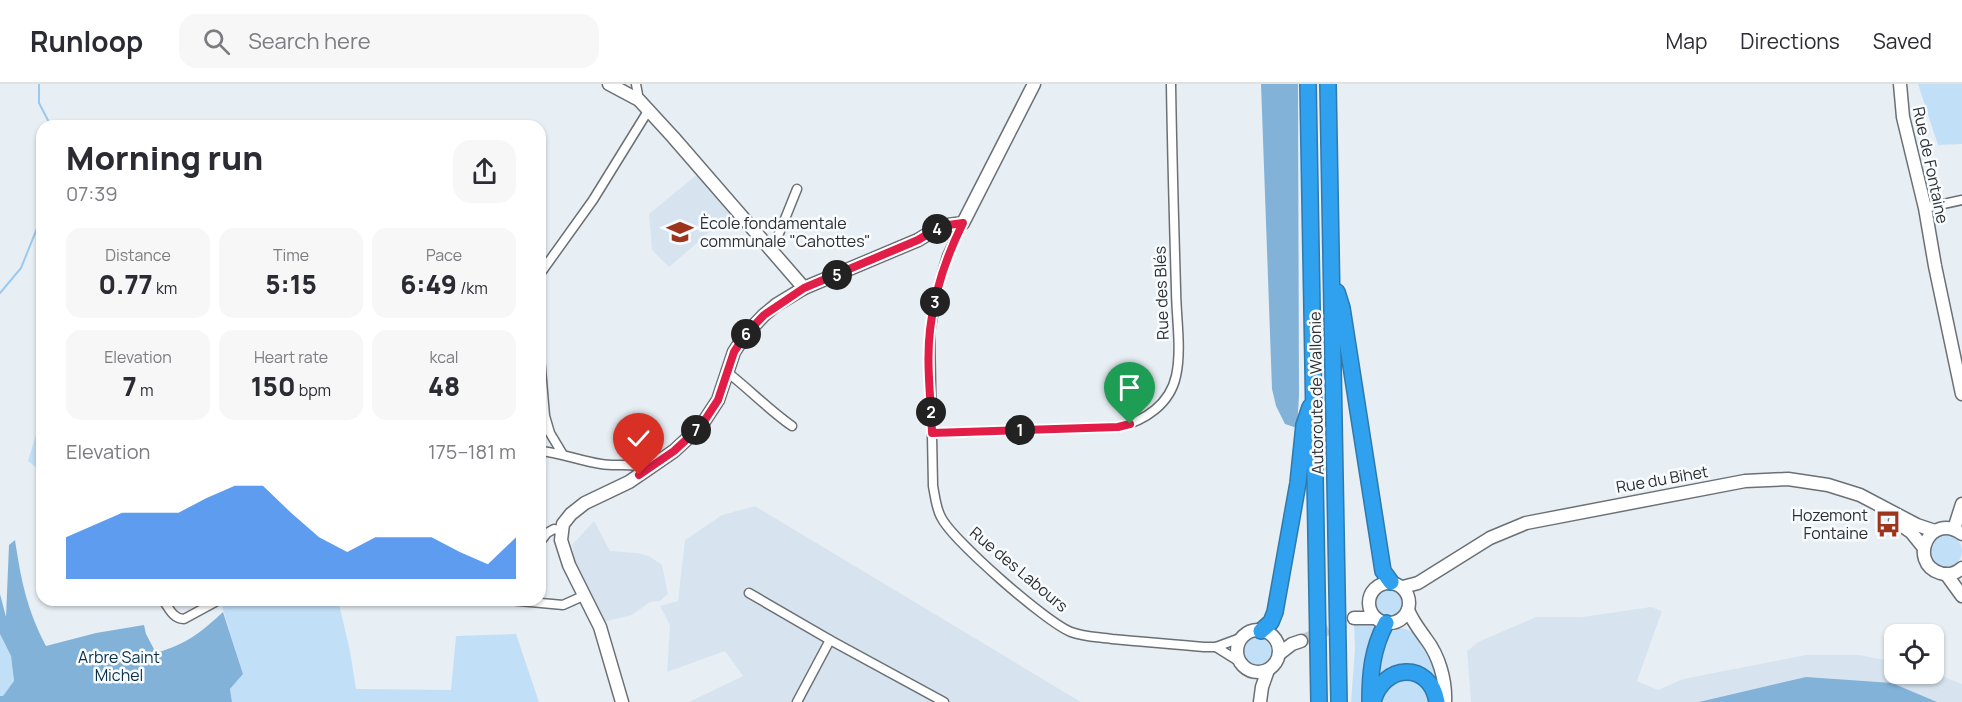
<!DOCTYPE html>
<html lang="en">
<head>
<meta charset="utf-8">
<style>
	body { margin:0; font-family:Manrope,sans-serif; background:#f7f7f7; color:#2b2b33; height:100vh; display:flex; flex-direction:column; font-size:22px; white-space:nowrap }
	* { box-sizing:border-box; margin:0 }
	p { font-size:20px; color:#7c7c81 }
	.icon { flex:none; width:33px; height:33px; fill:none; stroke:currentColor; stroke-width:2; stroke-linecap:round; stroke-linejoin:round }
	.map { position:relative; flex:1; overflow:hidden }
	.sheet { position:absolute; left:36px; top:36px; width:510px; height:486px; display:flex; flex-direction:column; background:#fff; border-radius:18px; box-shadow:0 2px 4px #0004 }
	.sheet>* { flex:none }
	.tools { position:absolute; left:1884px; top:540px; display:grid; gap:12px }
	.tools a { display:grid; place-items:center; width:60px; height:60px; border-radius:12px; background:#fff; box-shadow:0 2px 4px #0004; font-size:30px }
	.pin { position:absolute; display:grid; place-items:center; width:51px; height:51px; color:#fff; margin:-62px -26px; border-radius:50% 50% 50% 0; rotate:-45deg; box-shadow:0 0 6px #0007 }
	.pin .icon { rotate:45deg }
	.km { position:absolute; width:30px; height:30px; margin:-15px; border-radius:50%; background:#222; color:#fff; font-size:16px; line-height:30px; text-align:center }
	.round { display:grid; place-items:center; flex:none; width:63px; height:63px; border-radius:18px; background:#f7f7f7 }
	.head { display:flex; align-items:center; justify-content:space-between; height:102px; padding:0 30px }
	h1 { font-size:33px; font-weight:800; line-height:45px }
	.metrics { display:grid; grid-template-columns:repeat(3,1fr); gap:9px; height:102px; padding:6px 30px }
	.metrics div { display:grid; align-content:center; border-radius:15px; background:#f7f7f7; text-align:center }
	.metrics b { font-size:26px; font-weight:800 }
	.metrics small { font-size:16px; font-weight:400 }
	.metrics p { font-size:16px }
	.chart { height:168px; padding:12px 30px }
	.chart p { display:flex; justify-content:space-between }
	.chart svg { width:100%; height:108px; margin-top:6px; fill:#1a73e8; opacity:.7 }
	header { display:flex; align-items:center; gap:36px; box-sizing:border-box; height:84px; padding:0 30px; background:#fff; border-bottom:2px solid #e1e1e2 }
	header strong { font-size:28px }
	nav { display:flex; gap:33px; margin-inline-start:auto; font-size:21px }
	.search { width:420px; height:54px; background:#f7f7f7; display:flex; align-items:center; gap:15px; box-sizing:border-box; padding:0 21px; border-radius:18px; color:#7c7c81; font-size:22px }
	.map>svg:first-child { display:block }
</style>
</head>
<body>
<header>
<strong>Runloop</strong>
<div class="search"><svg class="icon" aria-label="search" viewBox="0 0 24 24"><circle cx="10" cy="10" r="6"/><path d="M15 15l6 6"/></svg>Search here</div>
<nav><a>Map</a><a>Directions</a><a>Saved</a></nav>
</header>
<div class="map">
<svg width="1962" height="618" viewBox="0 0 1962 618">
	<rect width="100%" height="100%" fill="#e8eff4"/>
	<g fill="#d7e4ef">
		<polygon points="699,89 733,128 669,183 652,166 649,130"/>
		<polygon points="755,422 1081,618 689,618 743,592 725,567 667,588 670,541 660,522 678,517 685,456 722,431"/>
		<polygon points="594,437 610,467 637,469 649,472 662,481 668,510 660,517 650,518 632,531 603,538 575,482 572,461"/>
		<polygon points="1651,523 1662,527 1637,597 1658,606 1683,595 1806,571 1860,571 1894,578 1894,590 1934,589 1962,600 1962,618 1471,618 1467,567 1478,558 1536,533 1582,533"/>
	</g>
	<g fill="#c2dff8">
		<polygon points="1918,0 1962,0 1962,60 1938,61"/>
		<polygon points="42,331 42,388 28,377"/>
		<circle cx="1946" cy="467" r="16"/>
		<circle cx="1389" cy="519" r="14"/>
		<polygon points="220,516 338,516 350,567 356,605 451,606 456,552 516,550 539,618 232,618 230,605 243,590"/>
		<polygon points="1370,539 1377,542 1367,618 1351,618 1355,565 1354,541"/>
		<path d="M1399,544C1425,545 1436,582 1439,604L1425,589L1376,600L1378,582L1388,549Z"/>
		<polygon points="0,550 11,572 14,598 3,612 0,612"/>
		<circle cx="1258" cy="567" r="14"/>
		<polygon points="1395,595 1422,596 1433,618 1379,618"/>
	</g>
	<g fill="#83b2d9">
		<polygon points="1261,0 1298,0 1299,312 1297,344 1285,340 1276,322 1272,305"/>
		<path d="M15,456C21,496 27,526 46,562L96,549L144,541L146,550L156,569C188,559 199,550 223,528L243,590L230,605L232,618H0V612H3L14,597L11,572L0,550V510L6,533L9,461Z"/>
		<polygon points="1806,593 1892,599 1937,618 1699,618"/>
	</g>
	<g fill="none" stroke-linecap="round" stroke-linejoin="round">
		<g stroke="#99c9f1" stroke-width="2">
			<polyline points="39,0 39,19 51,42"/>
			<polyline points="0,209 21,184 42,132"/>
		</g>
		<polyline stroke="#c2c8cd" stroke-width="12" stroke-dasharray="12 6" stroke-linecap="butt" points="1301,557 1354,534"/>
		<g stroke="#6b7075" stroke-width="11">
			<g id="street">
				<polyline points="636,0 639,16"/>
				<polyline points="1925,124 1962,116"/>
				<path d="M963,139L947,172L939,200L930,248L933,402C935,412 936,424 941,433C952,456 1047,539 1071,548C1084,553 1099,553 1112,555C1143,558 1173,560 1204,563H1216L1243,553"/>
				<polyline points="772,167 797,105"/>
				<polyline points="540,190 593,116 648,27"/>
				<polyline points="540,273 545,332 550,349 562,369"/>
				<path d="M727,288C749,305 769,326 792,342"/>
				<path d="M932,349L1118,343C1145,337 1170,320 1176,292C1182,265 1176,232 1176,205C1174,137 1172,68 1171,0"/>
				<path d="M540,367C562,369 580,377 601,380C618,383 632,378 648,385"/>
				<polyline points="540,458 547,449 554,445 562,447"/>
				<polyline points="749,509 830,556"/>
				<path d="M163,516C169,524 173,535 184,535L219,516"/>
				<polyline points="508,516 563,521 583,512"/>
				<polyline points="1216,563 1240,578"/>
				<polyline points="797,618 830,556 944,618"/>
			</g>
		</g>
		<g stroke="#6b7075" stroke-width="15">
			<g id="secondary">
				<polyline points="609,0 639,16 673,53 804,204"/>
				<polyline points="1900,0 1903,33 1925,124 1935,182 1962,310"/>
				<polyline points="1895,437 1911,448 1924,464"/>
				<polyline points="1954,445 1962,420"/>
				<path d="M1962,450C1930,427 1907,478 1940,489C1948,492 1956,489 1962,484"/>
				<polyline points="1946,490 1962,512"/>
				<circle cx="1389" cy="519" r="20"/>
				<polyline points="1403,503 1418,499 1490,454 1526,439 1745,397 1788,395 1828,401 1860,411 1917,441 1935,447"/>
				<path d="M1408,526C1413,538 1419,545 1426,555C1439,572 1446,596 1445,618"/>
				<polyline points="1354,534 1375,534"/>
				<circle cx="1258" cy="567" r="21"/>
				<polyline points="1279,570 1292,560 1301,557"/>
				<polyline points="622,618 600,543 569,481 561,456 563,440 571,430 585,419 629,398 648,385 674,367 701,342 718,316 734,268 745,251 764,231 776,221 804,204 918,156 941,142 963,139 1034,0"/>
				<polyline points="1260,618 1262,603 1268,586"/>
			</g>
		</g>
		<g stroke="#2f79ac" stroke-width="18">
			<g id="highway">
				<polyline points="1308,0 1319,618"/>
				<polyline points="1328,0 1339,618"/>
				<polyline points="1337,208 1342,224 1383,487 1391,498"/>
				<polyline points="1261,547 1271,538 1275,528 1298,399 1304,341 1310,323"/>
				<path d="M1370,618C1370,590 1372,565 1386,539"/>
				<path d="M1373,618C1382,580 1430,576 1437,618"/>
			</g>
		</g>
		<use href="#street" stroke="#fff" stroke-width="8"/>
		<use href="#secondary" stroke="#fff" stroke-width="12"/>
		<use href="#highway" stroke="#30a1ee" stroke-width="15"/>
	</g>
	<g fill="none" stroke-linecap="round" stroke-linejoin="round">
		<g stroke="#fff" stroke-width="12">
			<path id="route" d="M639,391L674,367L701,342L718,316L734,268L745,251L764,231L804,204L918,156L941,142L963,139C946,173 934,209 930,246C926,280 931,315 932,349L1118,343L1130,340"/>
		</g>
		<use href="#route" stroke="#e11d48" stroke-width="8"/>
	</g>
	<defs>
		<g id="school-bare" transform="scale(2.07)"><path d="M0-5L7-2L0 1L-7-2ZM-4 1L0 2.5L4 1V4Q0 6-4 4Z" fill="#9d351d" stroke="#f8fcff" stroke-width="2.5" paint-order="stroke"/></g>
		<g id="bus-bare" transform="scale(2.07)"><path d="M-5-6H5V4H4V6H2V4H-2V6H-4V4H-5ZM-3.5-4V0h7V-4ZM-3.5 1.2v1.5H-2V1.2ZM2 1.2v1.5H3.5V1.2Z" fill="#9d351d" stroke="#f8fcff" stroke-width="2.5" paint-order="stroke"/></g>
	</defs>
	<g fill-rule="evenodd">
		<use href="#school-bare" x="680" y="148"/>
		<use href="#bus-bare" x="1888" y="440"/>
	</g>
	<g text-anchor="middle" stroke-width="5" stroke-linejoin="round" paint-order="stroke">
		<g font-size="16" fill="#2c2e30" stroke="#f8fcff">
			<text transform="translate(1931 81) rotate(78)" y="6">Rue de Fontaine</text>
			<text transform="translate(1161 209) rotate(-92)" y="6">Rue des Blés</text>
			<text transform="translate(1316 309) rotate(-91)" y="6">Autoroute de Wallonie</text>
			<text transform="translate(1662 395) rotate(-10)" y="6">Rue du Bihet</text>
			<text transform="translate(1019 485) rotate(40)" y="6">Rue des Labours</text>
		</g>
		<g font-size="16" fill="#2c2e30" stroke="#f8fcff" text-anchor="start">
			<text x="700" y="145">Ècole fondamentale<tspan x="700" dy="18">communale "Cahottes"</tspan></text>
			<text x="1868" y="437" text-anchor="end">Hozemont<tspan x="1868" dy="18">Fontaine</tspan></text>
		</g>
		<g font-size="16" fill="#092f49" stroke="#f8fcff">
			<text x="119" y="579">Arbre Saint<tspan x="119" dy="18">Michel</tspan></text>
		</g>
	</g>
</svg>
<div class="tools">
<a><svg class="icon" aria-label="locate" viewBox="0 0 24 24"><circle cx="12" cy="12" r="6"/><path d="M12 2v4M12 18v4M2 12h4M18 12h4"/></svg></a>
</div>
<div class="pin" style="left:1130px;top:340px;background:#1e9e55"><svg class="icon" aria-label="arrive" viewBox="0 0 24 24"><path d="M6 21V4h12l-3 4 3 4H6"/></svg></div>
<div class="pin" style="left:639px;top:391px;background:#d93025"><svg class="icon" aria-label="check" viewBox="0 0 24 24"><path d="M5 12l5 5 9-10"/></svg></div>
<b class="km" style="left:1020px;top:346px">1</b>
<b class="km" style="left:931px;top:328px">2</b>
<b class="km" style="left:935px;top:218px">3</b>
<b class="km" style="left:937px;top:145px">4</b>
<b class="km" style="left:837px;top:191px">5</b>
<b class="km" style="left:746px;top:250px">6</b>
<b class="km" style="left:696px;top:346px">7</b>
<section class="sheet">
<div class="head"><div><h1>Morning run</h1><p>07:39</p></div><a class="round"><svg class="icon" aria-label="share" viewBox="0 0 24 24"><path d="M12 15V3M7 8l5-5 5 5M5 13v7h14v-7"/></svg></a></div>
<div class="metrics">
<div><p>Distance</p><b>0.77<small> km</small></b></div>
<div><p>Time</p><b>5:15</b></div>
<div><p>Pace</p><b>6:49<small> /km</small></b></div>
</div>
<div class="metrics">
<div><p>Elevation</p><b>7<small> m</small></b></div>
<div><p>Heart rate</p><b>150<small> bpm</small></b></div>
<div><p>kcal</p><b>48</b></div>
</div>
<div class="chart"><p><span>Elevation</span>175–181 m</p>
<svg viewBox="0 0 160 44" preserveAspectRatio="none"><path d="M0 44V27L10 22L20 17L30 17L40 17L50 11L60 6L70 6L80 17L90 27L100 33L110 27L120 27L130 27L140 33L150 38L160 27V44z"/></svg>
</div>
</section>
</div>
</body>
</html>
